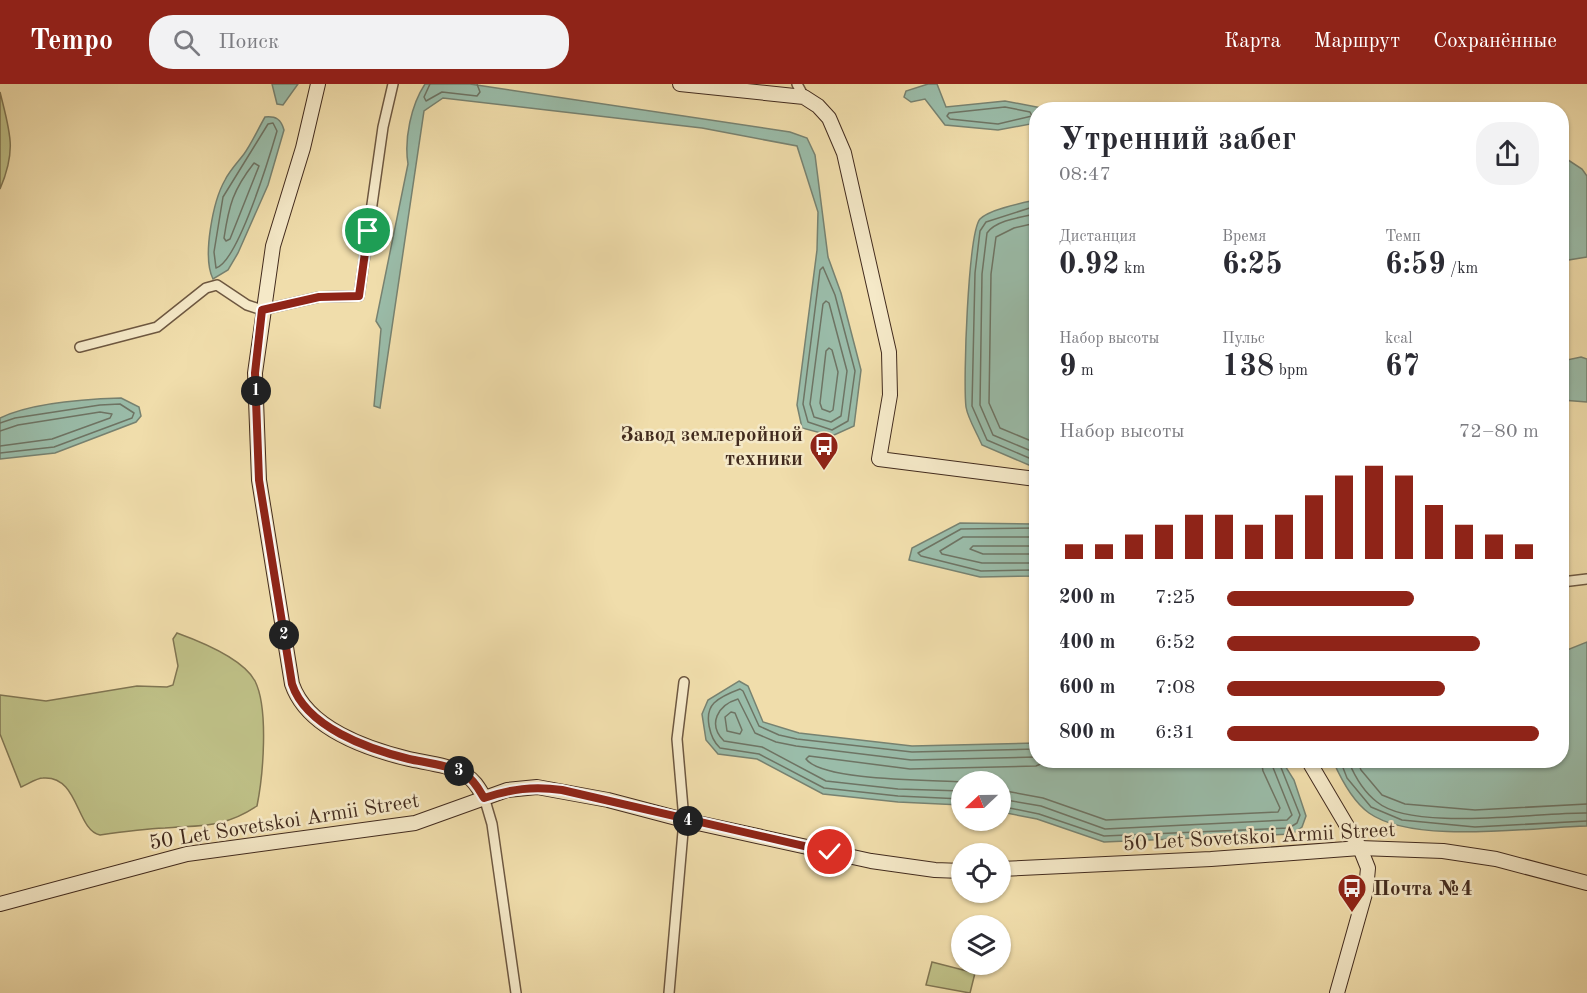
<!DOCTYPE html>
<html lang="ru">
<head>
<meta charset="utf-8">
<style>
	body { margin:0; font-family:"Old Standard TT",serif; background:#f2f2f3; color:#2b2b33; height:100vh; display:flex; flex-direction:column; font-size:22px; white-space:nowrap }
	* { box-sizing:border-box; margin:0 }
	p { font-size:20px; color:#7c7c81 }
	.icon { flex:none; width:33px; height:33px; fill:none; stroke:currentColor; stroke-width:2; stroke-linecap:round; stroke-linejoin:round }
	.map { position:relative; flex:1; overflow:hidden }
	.sheet { position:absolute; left:1029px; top:18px; width:540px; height:666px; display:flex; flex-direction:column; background:#fff; border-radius:24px; box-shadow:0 2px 4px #0004 }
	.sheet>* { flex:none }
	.needle { width:39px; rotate:248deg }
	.tools { position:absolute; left:951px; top:687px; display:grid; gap:12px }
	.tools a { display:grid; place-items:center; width:60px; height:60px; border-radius:50%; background:#fff; box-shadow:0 2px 4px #0004; font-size:30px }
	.pin { position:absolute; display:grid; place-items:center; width:51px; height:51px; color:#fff; margin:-26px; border:3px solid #fff; border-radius:50%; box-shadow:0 2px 6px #0007 }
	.km { position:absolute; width:30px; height:30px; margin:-15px; border-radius:50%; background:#222; color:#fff; font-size:16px; line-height:30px; text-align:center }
	.round { display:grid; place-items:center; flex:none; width:63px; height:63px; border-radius:24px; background:#f2f2f3 }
	.overview { display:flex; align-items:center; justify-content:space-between; height:102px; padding:0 30px }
	h1 { font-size:33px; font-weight:700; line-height:45px }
	.metrics { display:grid; grid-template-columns:repeat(3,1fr); gap:9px; height:102px; padding:6px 30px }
	.metrics div { display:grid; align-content:center }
	.metrics b { font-size:30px; font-weight:700 }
	.metrics small { font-size:16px; font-weight:400 }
	.metrics p { font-size:16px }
	.chart { height:168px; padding:12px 30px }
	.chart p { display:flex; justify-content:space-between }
	.chart svg { width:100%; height:108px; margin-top:6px; stroke:#8f2418; stroke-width:6 }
	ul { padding:0 30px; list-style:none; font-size:20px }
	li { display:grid; grid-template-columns:96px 72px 1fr; align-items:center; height:45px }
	li i { height:15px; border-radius:8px; background:#8f2418 }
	header { display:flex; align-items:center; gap:36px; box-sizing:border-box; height:84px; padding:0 30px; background:#8f2418; color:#fff }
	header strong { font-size:28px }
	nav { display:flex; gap:33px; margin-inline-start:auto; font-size:21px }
	.search { width:420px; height:54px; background:#f2f2f3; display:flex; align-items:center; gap:15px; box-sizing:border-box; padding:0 21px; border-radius:24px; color:#7c7c81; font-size:22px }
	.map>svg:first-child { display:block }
</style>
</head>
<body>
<header>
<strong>Tempo</strong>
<div class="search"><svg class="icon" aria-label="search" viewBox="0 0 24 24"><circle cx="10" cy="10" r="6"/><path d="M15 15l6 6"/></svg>Поиск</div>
<nav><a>Карта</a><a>Маршрут</a><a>Сохранённые</a></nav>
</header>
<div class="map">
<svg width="1587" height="909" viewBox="0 0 1587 909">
	<rect width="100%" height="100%" fill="#f0ddab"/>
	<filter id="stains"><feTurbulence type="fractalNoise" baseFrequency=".00333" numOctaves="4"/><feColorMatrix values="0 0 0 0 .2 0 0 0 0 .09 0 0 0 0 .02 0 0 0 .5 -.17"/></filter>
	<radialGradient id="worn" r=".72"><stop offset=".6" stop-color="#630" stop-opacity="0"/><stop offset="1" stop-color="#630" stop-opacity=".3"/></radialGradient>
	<g fill="#bebf86" stroke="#807552" stroke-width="1.5">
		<path d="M0,8C10,49 17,65 0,105Z"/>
		<path d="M177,549C199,557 243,574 255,597C269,625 263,692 257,722C224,744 202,741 165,744C143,745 121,748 100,751C76,746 79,691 43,694C36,694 27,701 21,703L0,650V611L46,617L137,602L167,603L173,601L178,582L173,555Z"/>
		<polygon points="932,878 975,889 970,909 926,901"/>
	</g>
	<g fill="#9abca9" stroke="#778271" stroke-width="1.5">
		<polygon points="272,0 298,0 283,21 277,20"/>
		<path d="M425,0H470L790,48L807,54L815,71L828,173L841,209L861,286L854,342L832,352L802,344L797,321L817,166L818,128L797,62L702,44L443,14L424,27L380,324L374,322L381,245L376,237L408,80C404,55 411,21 425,0Z"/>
		<polygon points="928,0 937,0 946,23 1005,17 1047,25 1036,26 1036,39 998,46 945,41 925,15 911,18 904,13 906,7"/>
		<path d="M265,33C276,32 281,35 284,46L268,101L238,169L228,186L213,195C202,173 213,117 225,96C230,86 238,78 244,70C252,59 258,45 265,33Z"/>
		<polygon points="1562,72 1582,85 1587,92 1587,173 1562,177"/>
		<path d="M1036,116V384L982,361C977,349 968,335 966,323C963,298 968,149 980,135C990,125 1022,119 1036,116Z"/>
		<polygon points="1581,273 1587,275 1587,318 1562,316 1562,277"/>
		<path d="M121,314L139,323L141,332L136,338L55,369L0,375V334C31,319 86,315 121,314Z"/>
		<polygon points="1036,437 1036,492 980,493 909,476 912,464 960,439 1032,440"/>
		<path d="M1587,558V742C1532,743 1414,761 1369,729C1352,717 1341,695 1333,677L1562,676V568Z"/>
		<polygon points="739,597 748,602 763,638 799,649 912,662 1036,659 1036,676 1282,677 1294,696 1306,732 1302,743 1292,750 1104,758 1037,735 1001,728 1000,698 962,698 961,721 898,718 823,710 757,675 718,670 706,656 702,630 708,616"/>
	</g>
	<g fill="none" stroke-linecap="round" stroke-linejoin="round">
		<g stroke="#6e7464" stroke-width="1.5">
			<polyline points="430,0 424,13 426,17 442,8 477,12 480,8 477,0"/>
			<polygon points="1005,23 1030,28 1032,32 998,40 950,35 947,32 949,29"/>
			<path d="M273,39L277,47C270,71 238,178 216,184L214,168L223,113L268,40Z"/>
			<path d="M254,79L259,82L230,155L226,157L224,154C229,121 233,106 254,79Z"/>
			<polyline points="1036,122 986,138 980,147 975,189 972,322 987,356 1036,377"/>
			<path d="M1036,130C1022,133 996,136 987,149L982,190L980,321L993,351L1036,369"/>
			<polyline points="1036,139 1014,144 996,153 991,190 989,319 1000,344 1036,359"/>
			<polygon points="823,183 835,211 855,287 848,337 832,346 808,338 803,320 820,186"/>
			<polygon points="826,217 829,219 847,287 841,332 831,338 814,333 810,320 823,220"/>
			<polygon points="829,264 832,266 838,288 833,326 830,328 822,325 820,319 826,267"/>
			<polyline points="0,339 15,334 100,321 120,320 134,329 132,334 54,363 0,369"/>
			<polyline points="0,347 18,341 100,328 112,330 110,334 52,355 0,362"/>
			<polyline points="1036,444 961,445 918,469 921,472 981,487 1036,486"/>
			<polyline points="1036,453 963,453 940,467 942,470 982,479 1036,479"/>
			<polyline points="1036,462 973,462 970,465 983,470 1036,470"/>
			<polygon points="731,628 735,629 742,646 740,650 727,647 725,633"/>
			<polyline points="1340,676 1347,694 1371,723 1402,736 1475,743 1587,737"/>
			<path d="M1348,676C1354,691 1364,708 1377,718C1413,748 1539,728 1587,729"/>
			<polyline points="1357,676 1361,686 1382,711 1405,720 1475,726 1587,720"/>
			<path d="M962,698C931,696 822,697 806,675L809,672L910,685L1036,682L1050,676"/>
			<polyline points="1000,706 1043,714 1106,736 1278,728 1280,724 1263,687 1261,676"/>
			<path d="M962,707L898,705L826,697L762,663L724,657C707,640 718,621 738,615L755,649L776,658L796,662L911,676L1036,673"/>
			<path d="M962,715L898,712L824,704L759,670L720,664C710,655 703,630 714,619C720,613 732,608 740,605L743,607L759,642L779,651L797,655L912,668L1036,665"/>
			<polyline points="1000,715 1041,722 1105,745 1287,736 1292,731 1270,676"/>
			<polyline points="1000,722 1039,730 1104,752 1289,744 1297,739 1300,731 1278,676"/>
		</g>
		<g stroke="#6e5841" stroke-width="12">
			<g id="street">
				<polyline points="797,0 804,13"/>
				<polyline points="80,263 157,243 206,204 217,201 247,221 262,226 319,213 359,212 383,43 393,0"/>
				<polyline points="1562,498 1587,495"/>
				<polyline points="484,713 492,740 516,909"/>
				<polyline points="669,909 684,736 677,655 684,598"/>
			</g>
		</g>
		<g stroke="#422b1e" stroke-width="16">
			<g id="secondary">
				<path d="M318,0L303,64L273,162L255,289L259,396L292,600C307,644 367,665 409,675C427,679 451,681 467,692C475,697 479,705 484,713"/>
				<polyline points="680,0 804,13 818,22 829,34 844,69 889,268 890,311 879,375 1036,395"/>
				<polyline points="1308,676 1360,764 1368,784 1366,806 1337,909"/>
				<polyline points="1000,785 1211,775 1360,764 1443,767 1496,775 1587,799"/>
				<polyline points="0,820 187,770 415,739 507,706 537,703 608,716 684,736 871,777 935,786 962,787"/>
			</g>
		</g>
		<use href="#street" stroke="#f5e9c8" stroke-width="9"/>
		<use href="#secondary" stroke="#f5e9c8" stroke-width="14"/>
	</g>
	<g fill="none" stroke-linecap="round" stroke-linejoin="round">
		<g stroke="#fff" stroke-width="12">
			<path id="route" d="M368,147L359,212L319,213L262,226L255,289L259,396L292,600C306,643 368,665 409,675C427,679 451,681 467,692C475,697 479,706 484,714C511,705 533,702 562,706L830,768"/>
		</g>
		<use href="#route" stroke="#8f2418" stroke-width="8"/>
	</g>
	<defs>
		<g id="bus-pin" transform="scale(1.5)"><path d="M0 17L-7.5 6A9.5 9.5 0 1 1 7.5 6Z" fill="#8f2418" stroke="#f5e9c8"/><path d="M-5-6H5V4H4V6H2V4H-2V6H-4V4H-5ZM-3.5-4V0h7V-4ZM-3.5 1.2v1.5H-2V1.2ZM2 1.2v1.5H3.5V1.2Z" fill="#fff"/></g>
	</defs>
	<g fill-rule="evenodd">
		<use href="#bus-pin" x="824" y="362"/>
		<use href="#bus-pin" x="1352" y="804"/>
	</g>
	<g text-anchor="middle" stroke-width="5" stroke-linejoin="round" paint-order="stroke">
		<g font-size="21" font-weight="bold" fill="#422b1e" stroke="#f5e9c8" text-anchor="end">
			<text x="803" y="357">Завод землеройной<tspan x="803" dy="24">техники</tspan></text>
			<text x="1373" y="811" text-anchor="start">Почта №4</text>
		</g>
		<g font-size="21" fill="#422b1e" stroke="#f5e9c8">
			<text transform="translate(284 737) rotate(-9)" y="7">50 Let Sovetskoi Armii Street</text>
			<text transform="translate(1259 752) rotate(-3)" y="7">50 Let Sovetskoi Armii Street</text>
		</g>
	</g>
	<rect width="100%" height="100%" filter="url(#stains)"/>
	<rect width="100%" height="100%" fill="url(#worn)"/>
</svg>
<div class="tools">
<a><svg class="needle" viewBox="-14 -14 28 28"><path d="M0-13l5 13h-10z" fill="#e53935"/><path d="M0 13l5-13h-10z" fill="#7c7c81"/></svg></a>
<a><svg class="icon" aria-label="locate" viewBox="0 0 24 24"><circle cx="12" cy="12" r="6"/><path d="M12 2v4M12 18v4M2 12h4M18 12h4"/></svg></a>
<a><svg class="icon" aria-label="layers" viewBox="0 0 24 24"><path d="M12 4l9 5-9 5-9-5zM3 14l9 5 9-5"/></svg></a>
</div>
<div class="pin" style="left:368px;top:147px;background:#1e9e55"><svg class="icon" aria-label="arrive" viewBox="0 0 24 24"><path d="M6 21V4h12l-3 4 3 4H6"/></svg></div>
<div class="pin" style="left:830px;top:768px;background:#d93025"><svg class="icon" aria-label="check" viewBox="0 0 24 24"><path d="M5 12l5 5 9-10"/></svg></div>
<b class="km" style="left:256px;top:307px">1</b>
<b class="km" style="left:284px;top:551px">2</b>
<b class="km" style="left:459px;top:687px">3</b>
<b class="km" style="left:688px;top:737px">4</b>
<section class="sheet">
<div class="overview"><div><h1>Утренний забег</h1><p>08:47</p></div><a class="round"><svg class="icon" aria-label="share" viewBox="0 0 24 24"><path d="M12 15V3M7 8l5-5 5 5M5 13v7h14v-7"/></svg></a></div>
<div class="metrics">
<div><p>Дистанция</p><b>0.92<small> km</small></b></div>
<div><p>Время</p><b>6:25</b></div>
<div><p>Темп</p><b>6:59<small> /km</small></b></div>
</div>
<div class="metrics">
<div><p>Набор высоты</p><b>9<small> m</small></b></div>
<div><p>Пульс</p><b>138<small> bpm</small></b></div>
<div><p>kcal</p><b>67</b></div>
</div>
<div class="chart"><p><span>Набор высоты</span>72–80 m</p>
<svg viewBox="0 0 160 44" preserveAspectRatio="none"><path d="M5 44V38M15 44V38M25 44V34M35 44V30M45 44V26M55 44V26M65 44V30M75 44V26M85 44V18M95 44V10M105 44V6M115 44V10M125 44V22M135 44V30M145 44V34M155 44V38"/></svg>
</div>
<ul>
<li><b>200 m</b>7:25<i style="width:60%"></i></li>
<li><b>400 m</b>6:52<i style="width:81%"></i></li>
<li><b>600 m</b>7:08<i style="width:70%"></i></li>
<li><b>800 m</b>6:31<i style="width:100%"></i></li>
</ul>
</section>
</div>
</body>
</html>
